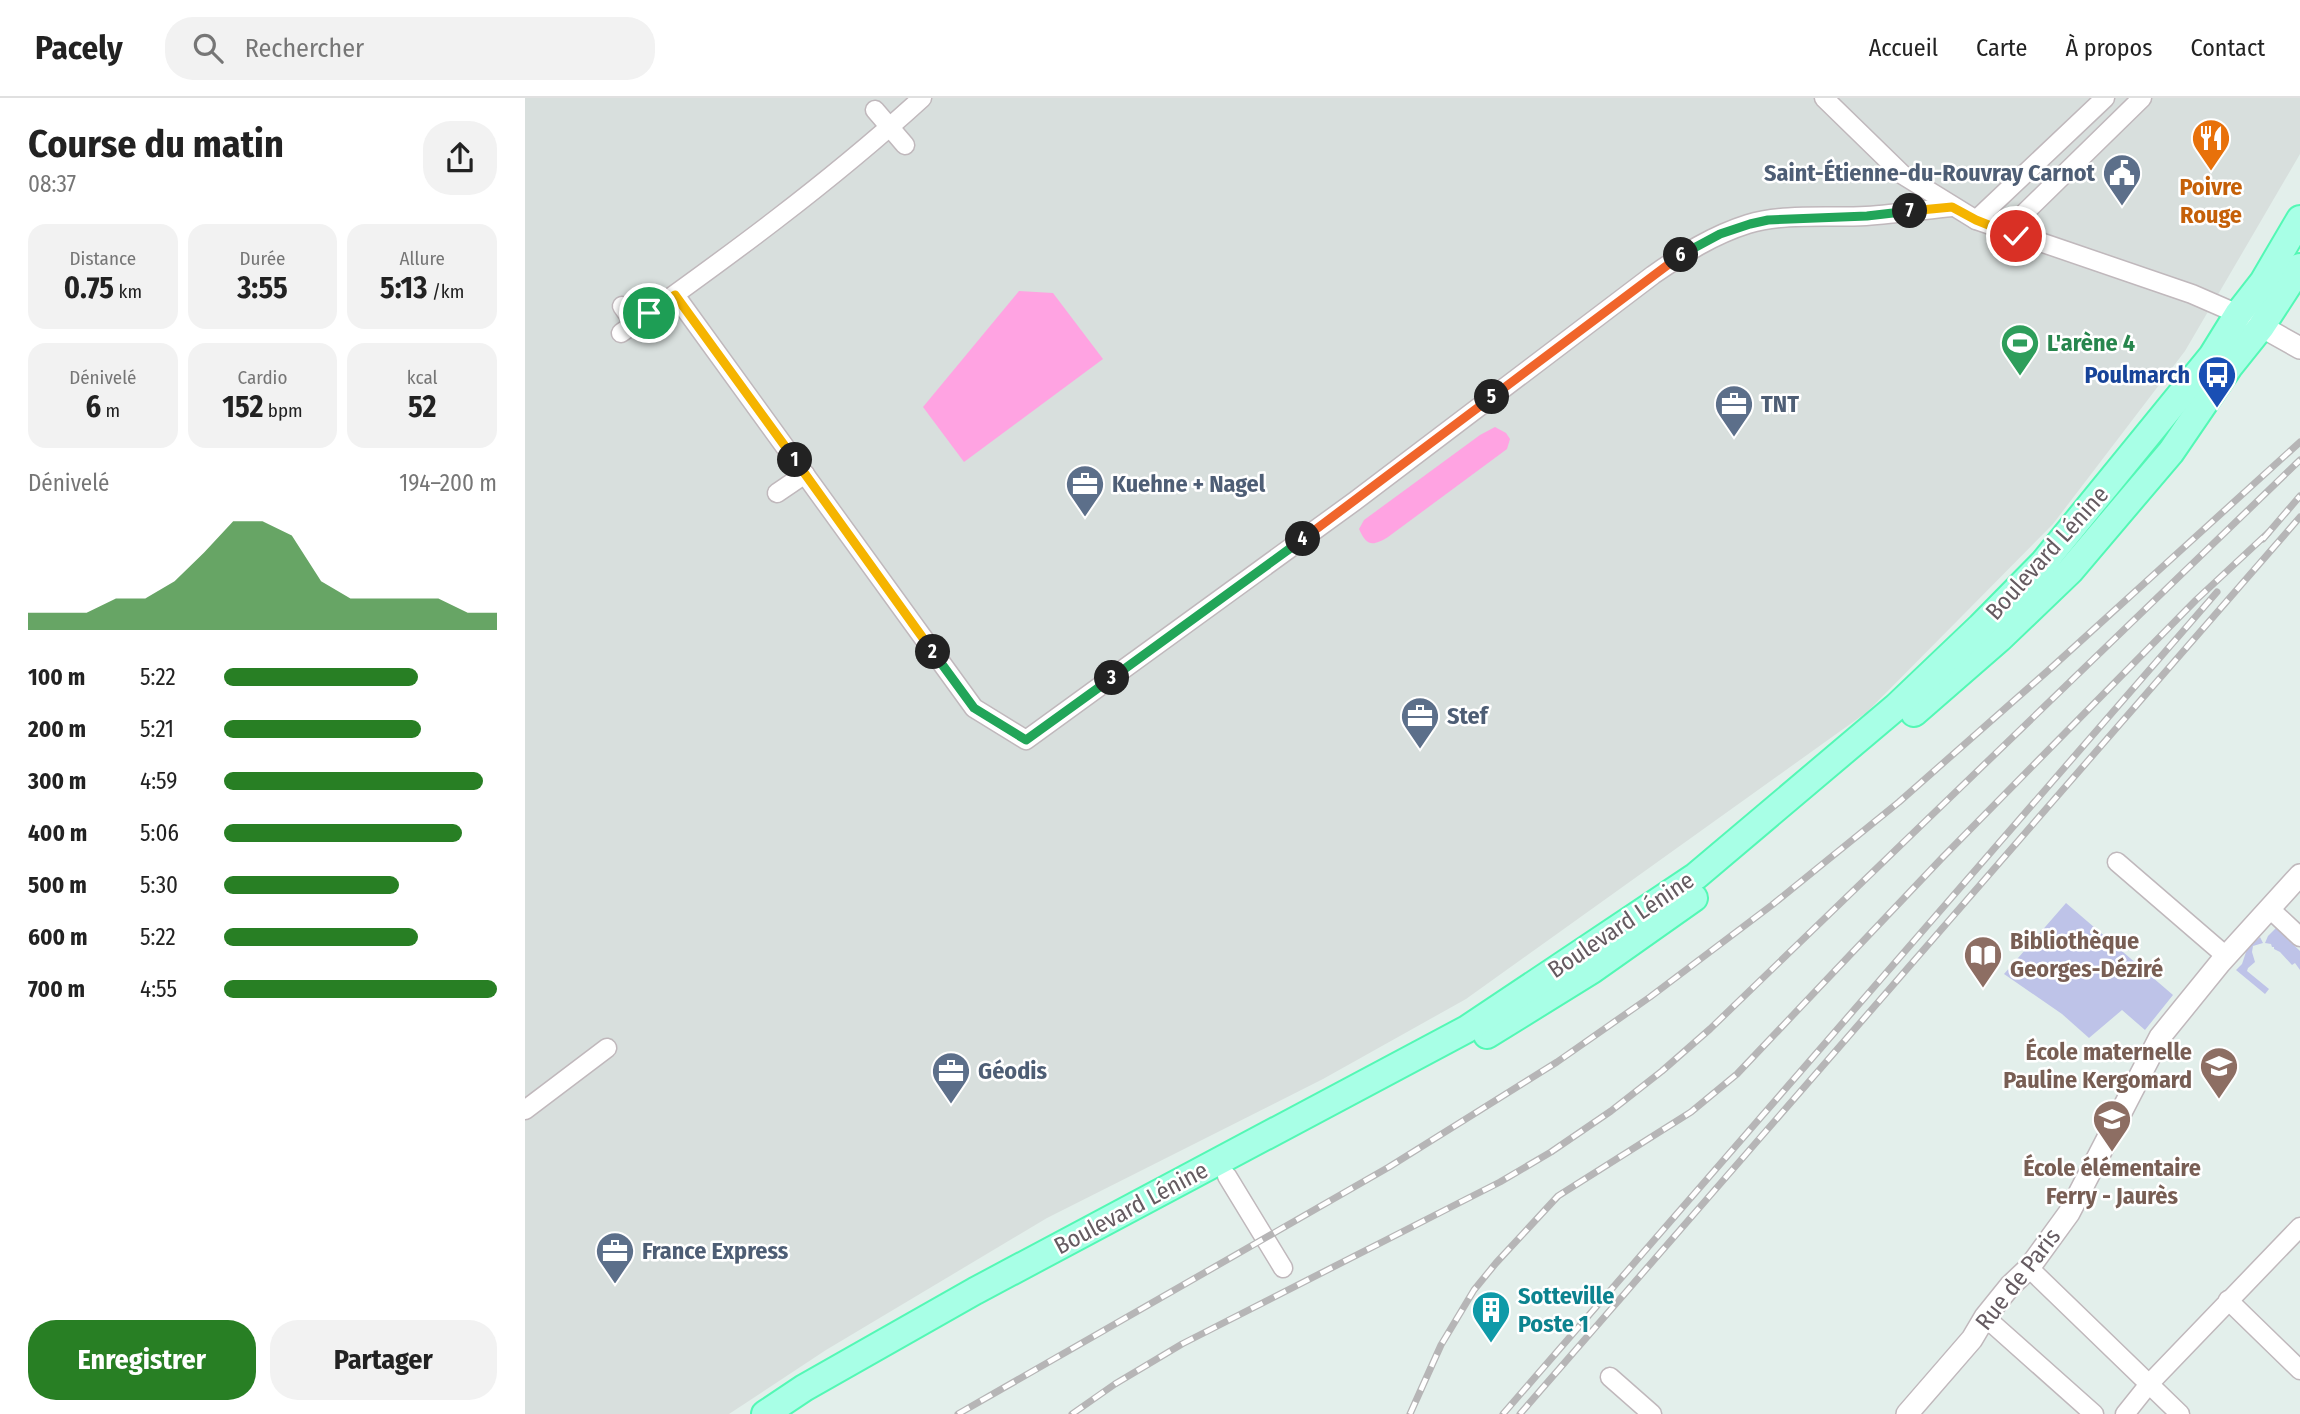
<!DOCTYPE html>
<html lang="fr">
<head>
<meta charset="utf-8">
<style>
	body { margin:0; font-family:"Fira Sans Condensed",sans-serif; background:#f2f2f2; color:#222; height:100vh; display:flex; flex-direction:column; font-size:26px; white-space:nowrap }
	* { box-sizing:border-box; margin:0 }
	p { font-size:23px; color:#767676 }
	.icon { flex:none; width:38px; height:38px; fill:none; stroke:currentColor; stroke-width:2; stroke-linecap:round; stroke-linejoin:round }
	.map { position:relative; flex:1; overflow:hidden }
	.side { display:flex; flex-direction:column; background:#fff; width:525px }
	.side>* { flex:none }
	.pin { position:absolute; display:grid; place-items:center; width:60px; height:60px; color:#fff; margin:-30px; border:4px solid #fff; border-radius:50%; box-shadow:0 2px 7px #0007 }
	.km { position:absolute; width:35px; height:35px; margin:-18px; border-radius:50%; background:#222; color:#fff; font-size:19px; line-height:35px; text-align:center }
	.round { display:grid; place-items:center; flex:none; width:74px; height:74px; border-radius:28px; background:#f2f2f2 }
	.overview { display:flex; align-items:center; justify-content:space-between; height:119px; padding:0 28px }
	h1 { font-size:38px; font-weight:700; line-height:52px }
	.figures { display:grid; grid-template-columns:repeat(3,1fr); gap:10px; height:119px; padding:7px 28px }
	.figures div { display:grid; align-content:center; border-radius:18px; background:#f2f2f2; text-align:center }
	.figures b { font-size:30px; font-weight:700 }
	.figures small { font-size:19px; font-weight:400 }
	.figures p { font-size:19px }
	.chart { height:196px; padding:14px 28px }
	.chart p { display:flex; justify-content:space-between }
	.chart svg { width:100%; height:126px; margin-top:7px; fill:#287f24; opacity:.7 }
	.button { display:flex; gap:14px; margin-top:auto; padding:14px 28px }
	.button a { flex:1; height:80px; border-radius:28px; background:#287f24; color:#fff; font-size:28px; font-weight:700; line-height:80px; text-align:center }
	.button a+a { background:#f2f2f2; color:#222 }
	ul { padding:0 28px; list-style:none; font-size:23px }
	li { display:grid; grid-template-columns:112px 84px 1fr; align-items:center; height:52px }
	li i { height:18px; border-radius:9px; background:#287f24 }
	header { display:flex; align-items:center; gap:42px; box-sizing:border-box; height:98px; padding:0 35px; background:#fff; border-bottom:2px solid #e0e0e0 }
	header strong { font-size:33px }
	nav { display:flex; gap:38px; margin-inline-start:auto; font-size:24px }
	.search { width:490px; height:63px; background:#f2f2f2; display:flex; align-items:center; gap:18px; box-sizing:border-box; padding:0 24px; border-radius:28px; color:#767676; font-size:26px }
	main { display:flex; flex:1; min-height:0 }
	.map>svg:first-child { display:block }
</style>
</head>
<body>
<header>
<strong>Pacely</strong>
<div class="search"><svg class="icon" aria-label="search" viewBox="0 0 24 24"><circle cx="10" cy="10" r="6"/><path d="M15 15l6 6"/></svg>Rechercher</div>
<nav><a>Accueil</a><a>Carte</a><a>À propos</a><a>Contact</a></nav>
</header>
<main>
<section class="side">
<div class="overview"><div><h1>Course du matin</h1><p>08:37</p></div><a class="round"><svg class="icon" aria-label="share" viewBox="0 0 24 24"><path d="M12 15V3M7 8l5-5 5 5M5 13v7h14v-7"/></svg></a></div>
<div class="figures">
<div><p>Distance</p><b>0.75<small> km</small></b></div>
<div><p>Durée</p><b>3:55</b></div>
<div><p>Allure</p><b>5:13<small> /km</small></b></div>
</div>
<div class="figures">
<div><p>Dénivelé</p><b>6<small> m</small></b></div>
<div><p>Cardio</p><b>152<small> bpm</small></b></div>
<div><p>kcal</p><b>52</b></div>
</div>
<div class="chart"><p><span>Dénivelé</span>194–200 m</p>
<svg viewBox="0 0 160 44" preserveAspectRatio="none"><path d="M0 44V38L10 38L20 38L30 33L40 33L50 27L60 17L70 6L80 6L90 11L100 27L110 33L120 33L130 33L140 33L150 38L160 38V44z"/></svg>
</div>
<ul>
<li><b>100 m</b>5:22<i style="width:71%"></i></li>
<li><b>200 m</b>5:21<i style="width:72%"></i></li>
<li><b>300 m</b>4:59<i style="width:95%"></i></li>
<li><b>400 m</b>5:06<i style="width:87%"></i></li>
<li><b>500 m</b>5:30<i style="width:64%"></i></li>
<li><b>600 m</b>5:22<i style="width:71%"></i></li>
<li><b>700 m</b>4:55<i style="width:100%"></i></li>
</ul>
<div class="button"><a>Enregistrer</a><a>Partager</a></div>
</section>
<div class="map">
<svg width="1775" height="1316" viewBox="0 0 1775 1316">
	<rect width="100%" height="100%" fill="#e3efeb"/>
	<polygon fill="#d8dfdd" points="0,0 1775,0 1775,56 1660,253 1528,426 1342,614 941,901 798,981 522,1120 301,1252 204,1316 0,1316"/>
	<g fill="#bec3e8">
		<polygon points="1541,805 1648,897 1620,932 1597,912 1564,940 1537,916 1479,876"/>
		<polygon points="1751,830 1775,853 1775,872 1770,865 1767,867 1755,854 1749,851 1749,849 1747,849 1746,846 1740,845 1743,838"/>
		<polygon points="1735,839 1738,845 1728,848 1727,854 1730,864 1723,870 1722,873 1744,891 1740,896 1711,872 1717,866 1722,851"/>
	</g>
	<g fill="#ffa3e2">
		<polygon points="494,193 528,195 578,261 439,364 398,309"/>
		<path d="M970,329L981,335L985,341L982,351L863,439C848,448 842,449 834,431L839,422L955,337Z"/>
	</g>
	<g fill="none" stroke-linecap="round" stroke-linejoin="round">
		<g stroke="#c0b8bc" stroke-width="21">
			<g id="minor">
				<polyline points="1299,0 1378,77 1451,122 1667,196 1713,216"/>
				<polyline points="350,12 380,47"/>
				<polyline points="1451,122 1580,0"/>
				<polyline points="1480,134 1617,0"/>
				<path d="M150,197L449,610L501,642L830,403L1128,177C1158,156 1188,137 1223,126C1260,115 1303,120 1341,118C1370,116 1398,112 1427,109"/>
				<polyline points="97,208 109,225"/>
				<path d="M96,235C200,161 303,86 397,0"/>
				<polyline points="252,395 280,376"/>
				<polyline points="1592,764 1701,858"/>
				<polyline points="1744,810 1775,839"/>
				<polyline points="0,1012 82,950"/>
				<polyline points="702,1078 758,1170"/>
				<polyline points="1504,1170 1655,1316"/>
				<polyline points="1703,1202 1775,1272"/>
				<polyline points="1460,1219 1569,1316"/>
				<polyline points="1085,1279 1127,1316"/>
				<polyline points="1600,1316 1624,1286 1775,1129"/>
			</g>
		</g>
		<g stroke="#c0b8bc" stroke-width="24">
			<g id="tertiary">
				<polyline points="1725,222 1775,250"/>
				<polyline points="1382,1316 1447,1241 1460,1219 1485,1188 1504,1170 1544,1115 1635,939 1695,865 1775,777"/>
			</g>
		</g>
		<g stroke="#53f8b5" stroke-width="30">
			<g id="primary">
				<polyline points="1389,615 1474,541 1545,473 1646,354 1704,269 1736,229 1775,169"/>
				<polyline points="962,937 1067,872 1169,800"/>
				<polyline points="240,1316 279,1290 450,1193 942,931 1171,778 1371,609 1455,529 1519,464 1687,258 1713,216 1738,184 1775,121"/>
			</g>
		</g>
		<use href="#minor" stroke="#fff" stroke-width="18"/>
		<use href="#tertiary" stroke="#fff" stroke-width="21"/>
		<use href="#primary" stroke="#a8ffe6" stroke-width="26"/>
		<g stroke="#b6b5b6" stroke-width="7">
			<g id="rail">
				<polyline points="1738,441 1775,398"/>
				<polyline points="433,1316 864,1069 1032,964 1125,899 1247,807 1374,704 1526,570 1775,344"/>
				<polyline points="547,1316 590,1286 657,1246 975,1084 1026,1054 1086,1013 1137,973 1185,931 1775,362"/>
				<polyline points="885,1316 916,1247 949,1192 971,1165 1033,1098 1166,1014 1212,976 1417,760 1671,502 1743,435"/>
				<polyline points="978,1316 1692,494"/>
				<polyline points="995,1316 1775,419"/>
			</g>
		</g>
		<use href="#rail" stroke="#fff" stroke-width="4.5" stroke-dasharray="13" stroke-linecap="butt"/>
	</g>
	<g fill="none" stroke-linecap="round" stroke-linejoin="round">
		<g stroke="#fff" stroke-width="14">
			<polyline id="split-1" points="124,215 150,197 270,362"/>
		</g>
		<g stroke="#fff" stroke-width="14">
			<polyline id="split-2" points="270,362 408,554"/>
		</g>
		<g stroke="#fff" stroke-width="14">
			<polyline id="split-3" points="408,554 449,610 501,642 587,580"/>
		</g>
		<g stroke="#fff" stroke-width="14">
			<polyline id="split-4" points="587,580 778,441"/>
		</g>
		<g stroke="#fff" stroke-width="14">
			<polyline id="split-5" points="778,441 967,299"/>
		</g>
		<g stroke="#fff" stroke-width="14">
			<polyline id="split-6" points="967,299 1156,157"/>
		</g>
		<g stroke="#fff" stroke-width="14">
			<polyline id="split-7" points="1156,157 1195,136 1225,126 1243,122 1342,118 1385,113"/>
		</g>
		<g stroke="#fff" stroke-width="14">
			<polyline id="split-8" points="1385,113 1427,109 1451,122 1491,138"/>
		</g>
		<use href="#split-1" stroke="#f5b400" stroke-width="9"/>
		<use href="#split-2" stroke="#f5b400" stroke-width="9"/>
		<use href="#split-3" stroke="#22a559" stroke-width="9"/>
		<use href="#split-4" stroke="#22a559" stroke-width="9"/>
		<use href="#split-5" stroke="#f0652b" stroke-width="9"/>
		<use href="#split-6" stroke="#f0652b" stroke-width="9"/>
		<use href="#split-7" stroke="#22a559" stroke-width="9"/>
		<use href="#split-8" stroke="#f5b400" stroke-width="9"/>
	</g>
	<defs>
		<g id="restaurant-pin" transform="scale(2.0125)"><path d="M0 17L-7.5 6A9.5 9.5 0 1 1 7.5 6Z" fill="#e8710a" stroke="#fff"/><path d="M-5-6h1v4h1v-4h1v4h1v-4h1v5L-1.5 .5V6h-2V.5L-5-1ZM5-6V6H3V1.5H1.5Q1.5-4 5-6Z" fill="#fff"/></g>
		<g id="civic-pin" transform="scale(2.0125)"><path d="M0 17L-7.5 6A9.5 9.5 0 1 1 7.5 6Z" fill="#5c6f8a" stroke="#fff"/><path d="M-.6-6.5H3V-4.5H.6V-3L4-1V1h2V6H-6V1h2V-1L-.6-3ZM-1.2 2.5V6h2.4V2.5Z" fill="#fff"/></g>
		<g id="stadium-pin" transform="scale(2.0125)"><path d="M0 17L-7.5 6A9.5 9.5 0 1 1 7.5 6Z" fill="#2e9e5b" stroke="#fff"/><path d="M0-5a6.5 5 0 1 0 0 10a6.5 5 0 1 0 0-10ZM-3.5-1.8h7v3.6h-7Z" fill="#fff"/></g>
		<g id="bus-pin" transform="scale(2.0125)"><path d="M0 17L-7.5 6A9.5 9.5 0 1 1 7.5 6Z" fill="#1a4fb4" stroke="#fff"/><path d="M-5-6H5V4H4V6H2V4H-2V6H-4V4H-5ZM-3.5-4V0h7V-4ZM-3.5 1.2v1.5H-2V1.2ZM2 1.2v1.5H3.5V1.2Z" fill="#fff"/></g>
		<g id="office-pin" transform="scale(2.0125)"><path d="M0 17L-7.5 6A9.5 9.5 0 1 1 7.5 6Z" fill="#5c6f8a" stroke="#fff"/><path d="M-6-3h4V-5.5h4V-3h4V5H-6ZM-1-4.5V-3h2v-1.5ZM-6 0V1H6V0Z" fill="#fff"/></g>
		<g id="library-pin" transform="scale(2.0125)"><path d="M0 17L-7.5 6A9.5 9.5 0 1 1 7.5 6Z" fill="#8d6e63" stroke="#fff"/><path d="M-6-4Q-3-5.5-.7-3.5V5Q-3 3-6 4ZM6-4Q3-5.5 .7-3.5V5Q3 3 6 4Z" fill="#fff"/></g>
		<g id="school-pin" transform="scale(2.0125)"><path d="M0 17L-7.5 6A9.5 9.5 0 1 1 7.5 6Z" fill="#8d6e63" stroke="#fff"/><path d="M0-5L7-2L0 1L-7-2ZM-4 1L0 2.5L4 1V4Q0 6-4 4Z" fill="#fff"/></g>
		<g id="building-pin" transform="scale(2.0125)"><path d="M0 17L-7.5 6A9.5 9.5 0 1 1 7.5 6Z" fill="#0f9aa8" stroke="#fff"/><path d="M-4-6H4V6H1V3H-1V6H-4ZM-2.5-4.3h1.7v1.8h-1.7ZM.8-4.3h1.7v1.8H.8ZM-2.5-1h1.7V.8h-1.7ZM.8-1h1.7V.8H.8Z" fill="#fff"/></g>
	</defs>
	<g fill-rule="evenodd">
		<use href="#restaurant-pin" x="1686" y="40"/>
		<use href="#civic-pin" x="1597" y="75"/>
		<use href="#stadium-pin" x="1495" y="245"/>
		<use href="#bus-pin" x="1692" y="277"/>
		<use href="#office-pin" x="1209" y="306"/>
		<use href="#office-pin" x="560" y="386"/>
		<use href="#office-pin" x="895" y="618"/>
		<use href="#library-pin" x="1458" y="857"/>
		<use href="#school-pin" x="1694" y="968"/>
		<use href="#office-pin" x="426" y="973"/>
		<use href="#school-pin" x="1587" y="1021"/>
		<use href="#office-pin" x="90" y="1153"/>
		<use href="#building-pin" x="966" y="1212"/>
	</g>
	<g text-anchor="middle" stroke-width="5" stroke-linejoin="round" paint-order="stroke">
		<g font-size="24" font-weight="bold" fill="#4e5e75" stroke="#fff" text-anchor="start">
			<text x="1570" y="83" text-anchor="end">Saint-Étienne-du-Rouvray Carnot</text>
			<text x="1236" y="314">TNT</text>
			<text x="587" y="394">Kuehne + Nagel</text>
			<text x="922" y="626">Stef</text>
			<text x="453" y="981">Géodis</text>
			<text x="117" y="1161">France Express</text>
		</g>
		<g font-size="24" font-weight="bold" fill="#c56008" stroke="#fff">
			<text x="1686" y="97">Poivre<tspan x="1686" dy="28">Rouge</tspan></text>
		</g>
		<g font-size="24" font-weight="bold" fill="#27864d" stroke="#fff" text-anchor="start">
			<text x="1522" y="253">L'arène 4</text>
		</g>
		<g font-size="24" font-weight="bold" fill="#164399" stroke="#fff" text-anchor="end">
			<text x="1665" y="285">Poulmarch</text>
		</g>
		<g font-size="24" fill="#655b61" stroke="#fff">
			<text transform="translate(1522 455) rotate(-48)" y="8">Boulevard Lénine</text>
			<text transform="translate(1096 827) rotate(-34)" y="8">Boulevard Lénine</text>
			<text transform="translate(606 1110) rotate(-28)" y="8">Boulevard Lénine</text>
			<text transform="translate(1493 1181) rotate(-52)" y="8">Rue de Paris</text>
		</g>
		<g font-size="24" font-weight="bold" fill="#785e54" stroke="#fff" text-anchor="start">
			<text x="1485" y="851">Bibliothèque<tspan x="1485" dy="28">Georges-Déziré</tspan></text>
			<text x="1667" y="962" text-anchor="end">École maternelle<tspan x="1667" dy="28">Pauline Kergomard</tspan></text>
			<text x="1587" y="1078" text-anchor="middle">École élémentaire<tspan x="1587" dy="28">Ferry - Jaurès</tspan></text>
		</g>
		<g font-size="24" font-weight="bold" fill="#0d838f" stroke="#fff" text-anchor="start">
			<text x="993" y="1206">Sotteville<tspan x="993" dy="28">Poste 1</tspan></text>
		</g>
	</g>
</svg>
<div class="pin" style="left:124px;top:215px;background:#1e9e55"><svg class="icon" aria-label="arrive" viewBox="0 0 24 24"><path d="M6 21V4h12l-3 4 3 4H6"/></svg></div>
<div class="pin" style="left:1491px;top:138px;background:#d93025"><svg class="icon" aria-label="check" viewBox="0 0 24 24"><path d="M5 12l5 5 9-10"/></svg></div>
<b class="km" style="left:270px;top:362px">1</b>
<b class="km" style="left:408px;top:554px">2</b>
<b class="km" style="left:587px;top:580px">3</b>
<b class="km" style="left:778px;top:441px">4</b>
<b class="km" style="left:967px;top:299px">5</b>
<b class="km" style="left:1156px;top:157px">6</b>
<b class="km" style="left:1385px;top:113px">7</b>
</div>
</main>
</body>
</html>
